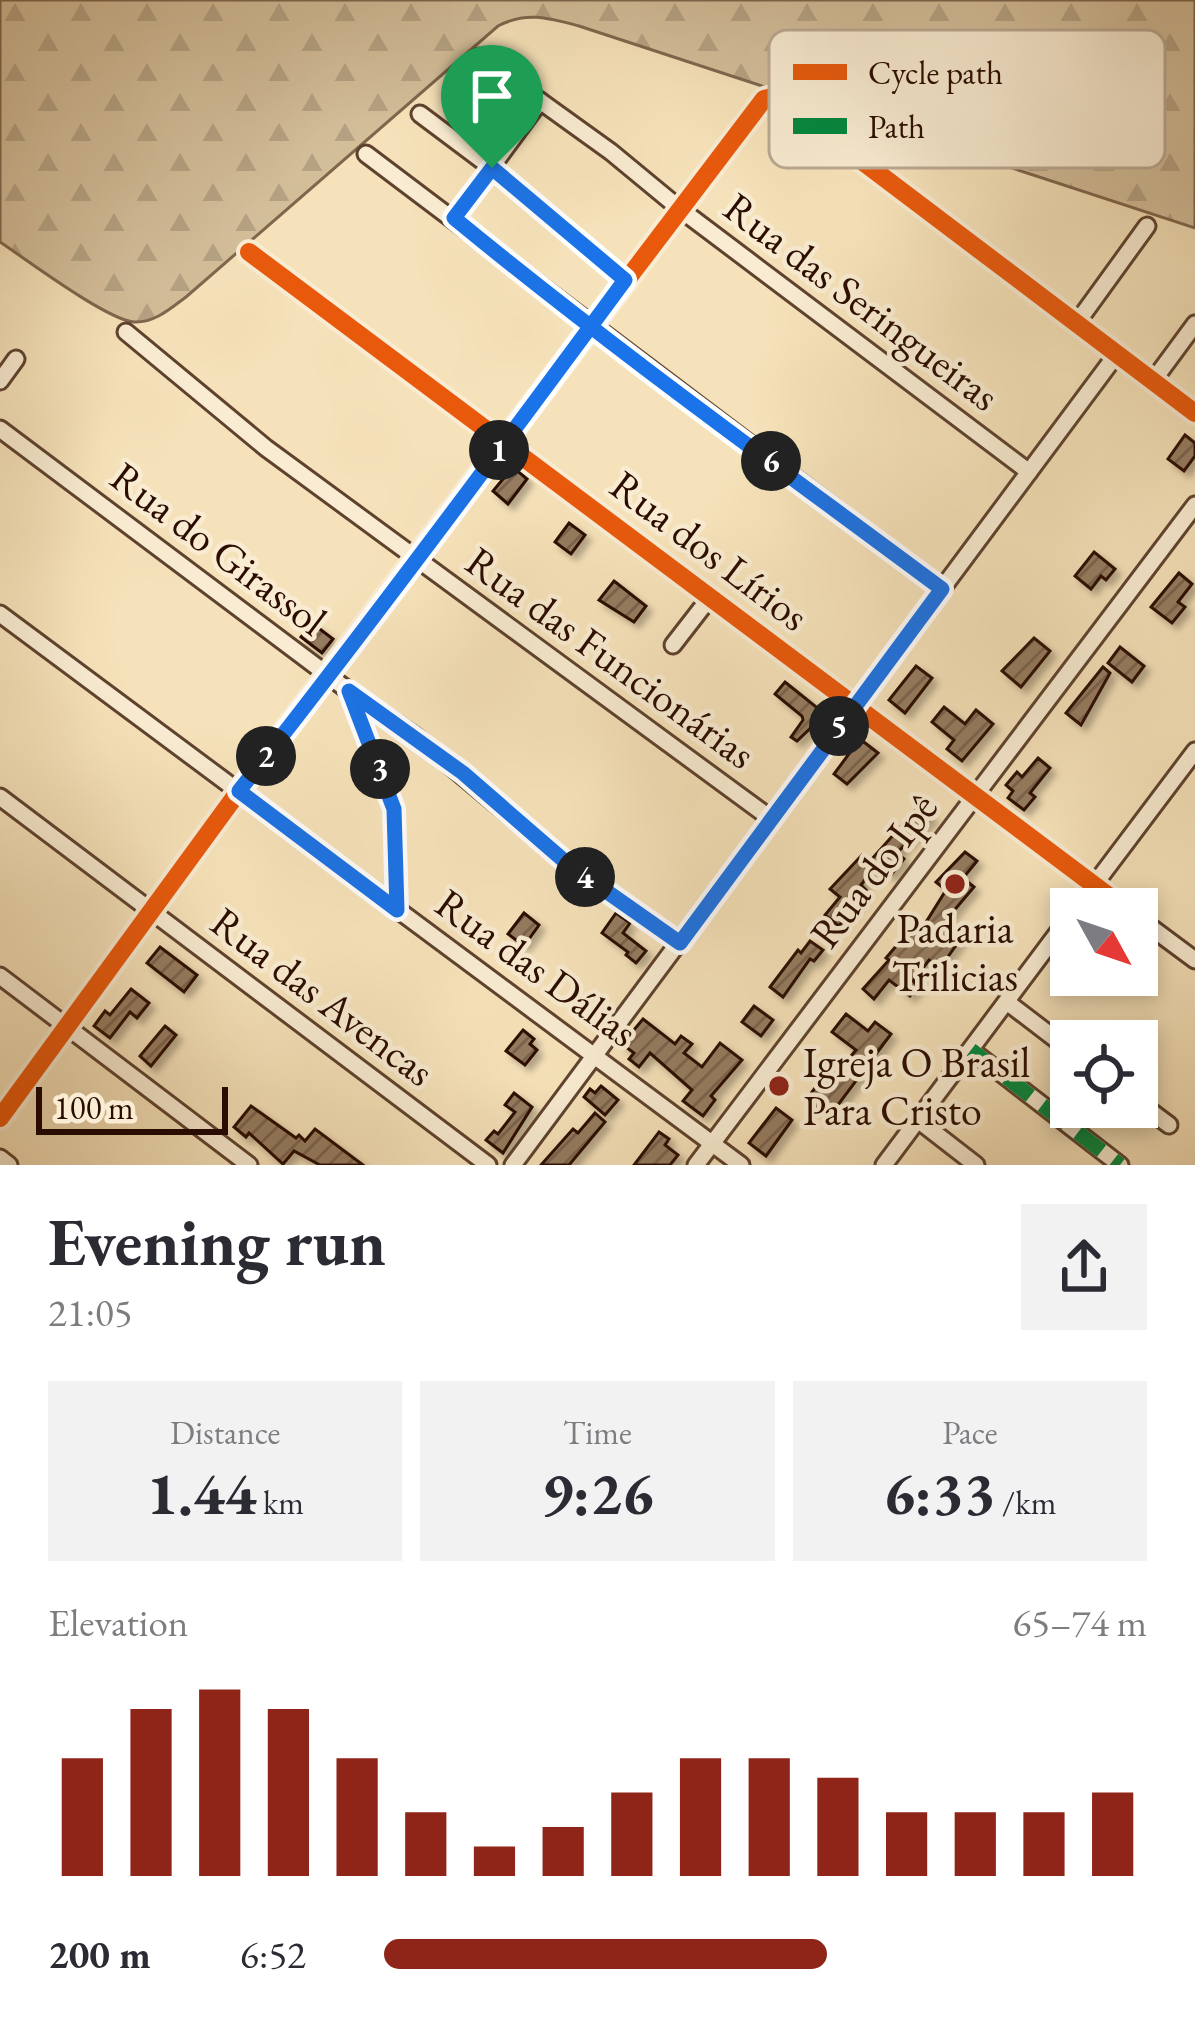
<!DOCTYPE html>
<html lang="en">
<head>
<meta charset="utf-8">
<style>
	body { margin:0; font-family:"EB Garamond",serif; background:#f2f2f3; color:#2b2b33; height:100vh; display:flex; flex-direction:column; font-size:45px; white-space:nowrap }
	* { box-sizing:border-box; margin:0 }
	p { font-size:39px; color:#7c7c81 }
	.icon { flex:none; width:66px; height:66px; fill:none; stroke:currentColor; stroke-width:2; stroke-linecap:round; stroke-linejoin:round }
	.map { position:relative; height:1165px; overflow:hidden }
	.details { display:flex; flex-direction:column; background:#fff; flex:1 }
	.details>* { flex:none }
	.needle { width:78px; rotate:130deg }
	.fabs { position:absolute; left:1050px; top:888px; display:grid; gap:24px }
	.fabs a { display:grid; place-items:center; width:108px; height:108px; border-radius:0px; background:#fff; box-shadow:0 6px 18px #0003; font-size:60px }
	.scale { position:absolute; left:36px; bottom:30px; width:192px; box-sizing:border-box; padding-left:12px; border:6px solid #2b0d00; border-top:0; font-size:33px; line-height:42px; white-space:nowrap; color:#2b0d00; -webkit-text-stroke:9px #f9ecd2; paint-order:stroke }
	.pin { position:absolute; display:grid; place-items:center; width:102px; height:102px; color:#fff; margin:-123px -51px; border-radius:50% 50% 50% 0; rotate:-45deg; box-shadow:0 0 12px #0007 }
	.pin .icon { rotate:45deg }
	.km { position:absolute; width:60px; height:60px; margin:-30px; border-radius:50%; background:#222; color:#fff; font-size:33px; line-height:60px; text-align:center }
	.round { display:grid; place-items:center; flex:none; width:126px; height:126px; border-radius:0px; background:#f2f2f3 }
	.summary { display:flex; align-items:center; justify-content:space-between; height:204px; padding:0 48px }
	h1 { font-size:66px; font-weight:700; line-height:90px }
	.figures { display:grid; grid-template-columns:repeat(3,1fr); gap:18px; height:204px; padding:12px 48px }
	.figures div { display:grid; align-content:center; border-radius:0px; background:#f2f2f3; text-align:center }
	.figures b { font-size:60px; font-weight:700 }
	.figures small { font-size:33px; font-weight:400 }
	.figures p { font-size:33px }
	.chart { height:336px; padding:24px 48px }
	.chart p { display:flex; justify-content:space-between }
	.chart svg { width:100%; height:216px; margin-top:12px; stroke:#8f2418; stroke-width:6 }
	ul { padding:0 48px; list-style:none; font-size:39px }
	li { display:grid; grid-template-columns:192px 144px 1fr; align-items:center; height:90px }
	li i { height:30px; border-radius:15px; background:#8f2418 }
	.map>svg:first-child { display:block }
</style>
</head>
<body>
<div class="map">
<svg width="1195" height="1165" viewBox="0 0 1195 1165">
	<defs>
		<pattern id="forest-firs" width="22" height="20" patternUnits="userSpaceOnUse" patternTransform="scale(3)"><rect width="22" height="20" fill="#d3be9a"/><path d="M5 1l3.5 6h-7zM16 11l3.5 6h-7z" fill="#b5a283"/></pattern>
		<pattern id="building-hatch" width="6" height="6" patternUnits="userSpaceOnUse" patternTransform="scale(3)"><rect width="6" height="6" fill="#957c61"/><path d="M-1 1l2-2M0 6l6-6M5 7l2-2" fill="none" stroke="#7a644e"/></pattern>
		<filter id="shadow"><feDropShadow dx="5.5" dy="5.5" stdDeviation="3" flood-color="#0004"/></filter>
	</defs>
	<rect width="100%" height="100%" fill="#f6e2ba"/>
	<filter id="stains"><feTurbulence type="fractalNoise" baseFrequency=".00167" numOctaves="4"/><feColorMatrix values="0 0 0 0 .2 0 0 0 0 .09 0 0 0 0 .02 0 0 0 .5 -.17"/></filter>
	<radialGradient id="worn" r=".72"><stop offset=".6" stop-color="#630" stop-opacity="0"/><stop offset="1" stop-color="#630" stop-opacity=".3"/></radialGradient>
	<path fill="url(#forest-firs)" stroke="#7f664d" stroke-width="3" d="M0,0H1195V228L579,26C549,18 526,11 498,26L186,297C171,308 155,323 134,322C107,320 27,260 0,242Z"/>
	<g fill="url(#building-hatch)" stroke="#2b0d00" stroke-width="3" filter="url(#shadow)">
		<polygon points="1185,435 1195,443 1195,456 1184,471 1168,459"/>
		<polygon points="513,467 527,479 508,504 493,491"/>
		<polygon points="569,523 585,535 571,554 555,542"/>
		<polygon points="1094,552 1115,569 1106,580 1101,576 1091,589 1075,576"/>
		<polygon points="1179,573 1192,584 1178,602 1185,607 1172,623 1151,607"/>
		<polygon points="614,581 646,606 634,622 599,600"/>
		<polygon points="312,623 333,639 322,653 301,637"/>
		<polygon points="1034,638 1050,651 1021,687 1002,671"/>
		<polygon points="1120,647 1144,666 1132,682 1108,663"/>
		<polygon points="916,666 932,678 905,713 889,700"/>
		<polygon points="1103,667 1110,673 1081,725 1066,713"/>
		<polygon points="785,682 825,714 797,741 791,737 803,720 802,716 775,694"/>
		<polygon points="944,707 965,724 976,710 993,724 962,761 947,749 954,740 932,722"/>
		<polygon points="860,739 878,753 847,784 834,774"/>
		<polygon points="1038,758 1050,768 1030,793 1035,797 1024,810 1008,798 1013,791 1006,785 1017,772 1022,777"/>
		<polygon points="919,806 932,817 897,853 904,859 891,875 871,860"/>
		<polygon points="965,852 977,861 963,878 974,887 946,920 964,934 940,968 929,960 913,981 918,986 910,996 889,980 874,999 863,989 889,960 886,958 914,925 921,930 946,890 936,882"/>
		<polygon points="862,855 876,866 861,885 866,890 839,926 825,915 840,897 830,889"/>
		<polygon points="524,913 539,925 524,946 508,934"/>
		<polygon points="616,913 630,923 623,933 646,951 636,963 626,955 628,952 602,933"/>
		<polygon points="810,941 823,950 814,961 810,959 783,997 770,987 798,950 801,953"/>
		<polygon points="160,947 197,975 184,992 147,963"/>
		<polygon points="131,989 149,1003 137,1018 130,1012 110,1038 94,1026 105,1011 110,1015"/>
		<polygon points="754,1006 773,1020 761,1036 742,1022"/>
		<polygon points="846,1014 868,1031 875,1022 891,1034 829,1117 806,1100 833,1064 840,1069 856,1050 832,1032"/>
		<polygon points="643,1019 675,1044 681,1036 692,1044 684,1053 702,1067 720,1043 742,1060 711,1096 715,1100 703,1116 683,1101 692,1090 650,1053 639,1067 629,1059 634,1053 622,1044"/>
		<polygon points="165,1026 176,1035 151,1066 140,1056"/>
		<polygon points="523,1030 534,1039 530,1044 537,1050 525,1065 506,1051"/>
		<polygon points="601,1086 618,1100 605,1115 584,1097 590,1089 595,1093"/>
		<polygon points="514,1093 532,1107 503,1153 486,1140 494,1131 498,1134 515,1112 505,1105"/>
		<polygon points="251,1106 296,1138 299,1135 305,1141 315,1129 363,1165 320,1165 294,1151 283,1164 249,1133 246,1137 234,1127"/>
		<polygon points="776,1108 792,1120 766,1156 749,1143"/>
		<polygon points="595,1113 605,1122 569,1165 541,1165 573,1129 578,1133"/>
		<polygon points="659,1132 669,1139 665,1145 678,1155 670,1165 634,1165"/>
	</g>
	<g fill="none" stroke-linecap="round" stroke-linejoin="round">
		<g stroke="#5e422e" stroke-width="21">
			<g id="minor">
				<polyline points="479,57 611,152 680,209 1029,472"/>
				<polyline points="420,114 492,168 625,280"/>
				<polyline points="366,154 942,589"/>
				<polyline points="454,218 540,101"/>
				<polyline points="249,252 1126,909"/>
				<polyline points="1076,324 1147,226"/>
				<polyline points="126,332 266,448 770,818"/>
				<polyline points="0,381 16,359"/>
				<polyline points="1153,381 1195,324"/>
				<polyline points="0,429 349,691 416,737 569,865 680,943"/>
				<polyline points="0,614 741,1165"/>
				<polyline points="673,645 711,596"/>
				<polyline points="349,691 394,809 397,910"/>
				<polyline points="0,797 488,1165"/>
				<polyline points="1076,909 1195,751"/>
				<polyline points="1137,917 1195,960"/>
				<polyline points="0,976 249,1165"/>
				<polyline points="1007,1002 1071,1051"/>
				<polyline points="971,1050 1120,1165"/>
				<polyline points="1137,1101 1169,1125"/>
				<polyline points="0,1118 239,791 764,99 776,96 1195,413"/>
				<polyline points="918,1120 976,1165"/>
				<polyline points="0,1158 9,1165"/>
				<polyline points="513,1165 1116,355"/>
				<polyline points="696,1165 1195,505"/>
				<polyline points="884,1165 1071,915"/>
			</g>
		</g>
		<use href="#minor" stroke="#f9ecd2" stroke-width="15"/>
		<polyline stroke="#00873e" stroke-width="15" stroke-dasharray="30 15" stroke-linecap="butt" points="971,1050 1120,1165"/>
		<g stroke="#f9ecd2" stroke-width="26">
			<g id="cycleway">
				<polyline points="249,252 1126,909"/>
				<polyline points="0,1118 239,791 764,99 776,96 1195,413"/>
			</g>
		</g>
		<use href="#cycleway" stroke="#e8590c" stroke-width="18"/>
	</g>
	<g fill="none" stroke-linecap="round" stroke-linejoin="round">
		<g stroke="#fff" stroke-width="24">
			<path id="route" d="M492,168L625,280C498,452 371,623 239,791L397,910L394,809L349,691L463,773L569,865L680,943L942,589C778,467 612,348 454,218L492,168"/>
		</g>
		<use href="#route" stroke="#1a73e8" stroke-width="15"/>
	</g>
	<g fill="#8f2418" stroke="#f9ecd2" stroke-width="4.5">
		<circle cx="955" cy="884" r="12"/>
		<circle cx="779" cy="1086" r="12"/>
	</g>
	<g text-anchor="middle" stroke-width="9" stroke-linejoin="round" paint-order="stroke">
		<g font-size="42" fill="#2b0d00" stroke="#f9ecd2">
			<text transform="translate(862 301) rotate(37)" y="15">Rua das Seringueiras</text>
			<text transform="translate(219 548) rotate(37)" y="15">Rua do Girassol</text>
			<text transform="translate(710 550) rotate(37)" y="15">Rua dos Lírios</text>
			<text transform="translate(611 657) rotate(36)" y="15">Rua das Funcionárias</text>
			<text transform="translate(873 870) rotate(-53)" y="15">Rua do Ipê</text>
			<text transform="translate(537 967) rotate(36)" y="15">Rua das Dálias</text>
			<text transform="translate(323 996) rotate(37)" y="15">Rua das Avencas</text>
		</g>
		<g font-size="42" fill="#2b0d00" stroke="#f9ecd2">
			<text x="955" y="943">Padaria<tspan x="955" dy="48">Trilicias</tspan></text>
			<text x="803" y="1077" text-anchor="start">Igreja O Brasil<tspan x="803" dy="48">Para Cristo</tspan></text>
		</g>
	</g>
	<rect x="769" y="30" width="396" height="138" rx="18" fill="#f9ecd2" stroke="#bba993" stroke-width="3"/>
	<rect x="793" y="64" width="54" height="16" fill="#e8590c"/>
	<rect x="793" y="118" width="54" height="16" fill="#00873e"/>
	<g font-size="33" fill="#2b0d00">
		<text x="868" y="84">Cycle path</text>
		<text x="868" y="138">Path</text>
	</g>
	<rect width="100%" height="100%" filter="url(#stains)"/>
	<rect width="100%" height="100%" fill="url(#worn)"/>
</svg>
<div class="fabs">
<a><svg class="needle" viewBox="-14 -14 28 28"><path d="M0-13l5 13h-10z" fill="#e53935"/><path d="M0 13l5-13h-10z" fill="#7c7c81"/></svg></a>
<a><svg class="icon" aria-label="locate" viewBox="0 0 24 24"><circle cx="12" cy="12" r="6"/><path d="M12 2v4M12 18v4M2 12h4M18 12h4"/></svg></a>
</div>
<div class="scale">100 m</div>
<div class="pin" style="left:492px;top:168px;background:#1e9e55"><svg class="icon" aria-label="arrive" viewBox="0 0 24 24"><path d="M6 21V4h12l-3 4 3 4H6"/></svg></div>
<b class="km" style="left:499px;top:450px">1</b>
<b class="km" style="left:266px;top:756px">2</b>
<b class="km" style="left:380px;top:769px">3</b>
<b class="km" style="left:585px;top:877px">4</b>
<b class="km" style="left:839px;top:726px">5</b>
<b class="km" style="left:771px;top:461px">6</b>
</div>
<section class="details">
<div class="summary"><div><h1>Evening run</h1><p>21:05</p></div><a class="round"><svg class="icon" aria-label="share" viewBox="0 0 24 24"><path d="M12 15V3M7 8l5-5 5 5M5 13v7h14v-7"/></svg></a></div>
<div class="figures">
<div><p>Distance</p><b>1.44<small> km</small></b></div>
<div><p>Time</p><b>9:26</b></div>
<div><p>Pace</p><b>6:33<small> /km</small></b></div>
</div>
<div class="chart"><p><span>Elevation</span>65–74 m</p>
<svg viewBox="0 0 160 44" preserveAspectRatio="none"><path d="M5 44V20M15 44V10M25 44V6M35 44V10M45 44V20M55 44V31M65 44V38M75 44V34M85 44V27M95 44V20M105 44V20M115 44V24M125 44V31M135 44V31M145 44V31M155 44V27"/></svg>
</div>
<ul>
<li><b>200 m</b>6:52<i style="width:58%"></i></li>
</ul>
</section>
</body>
</html>
